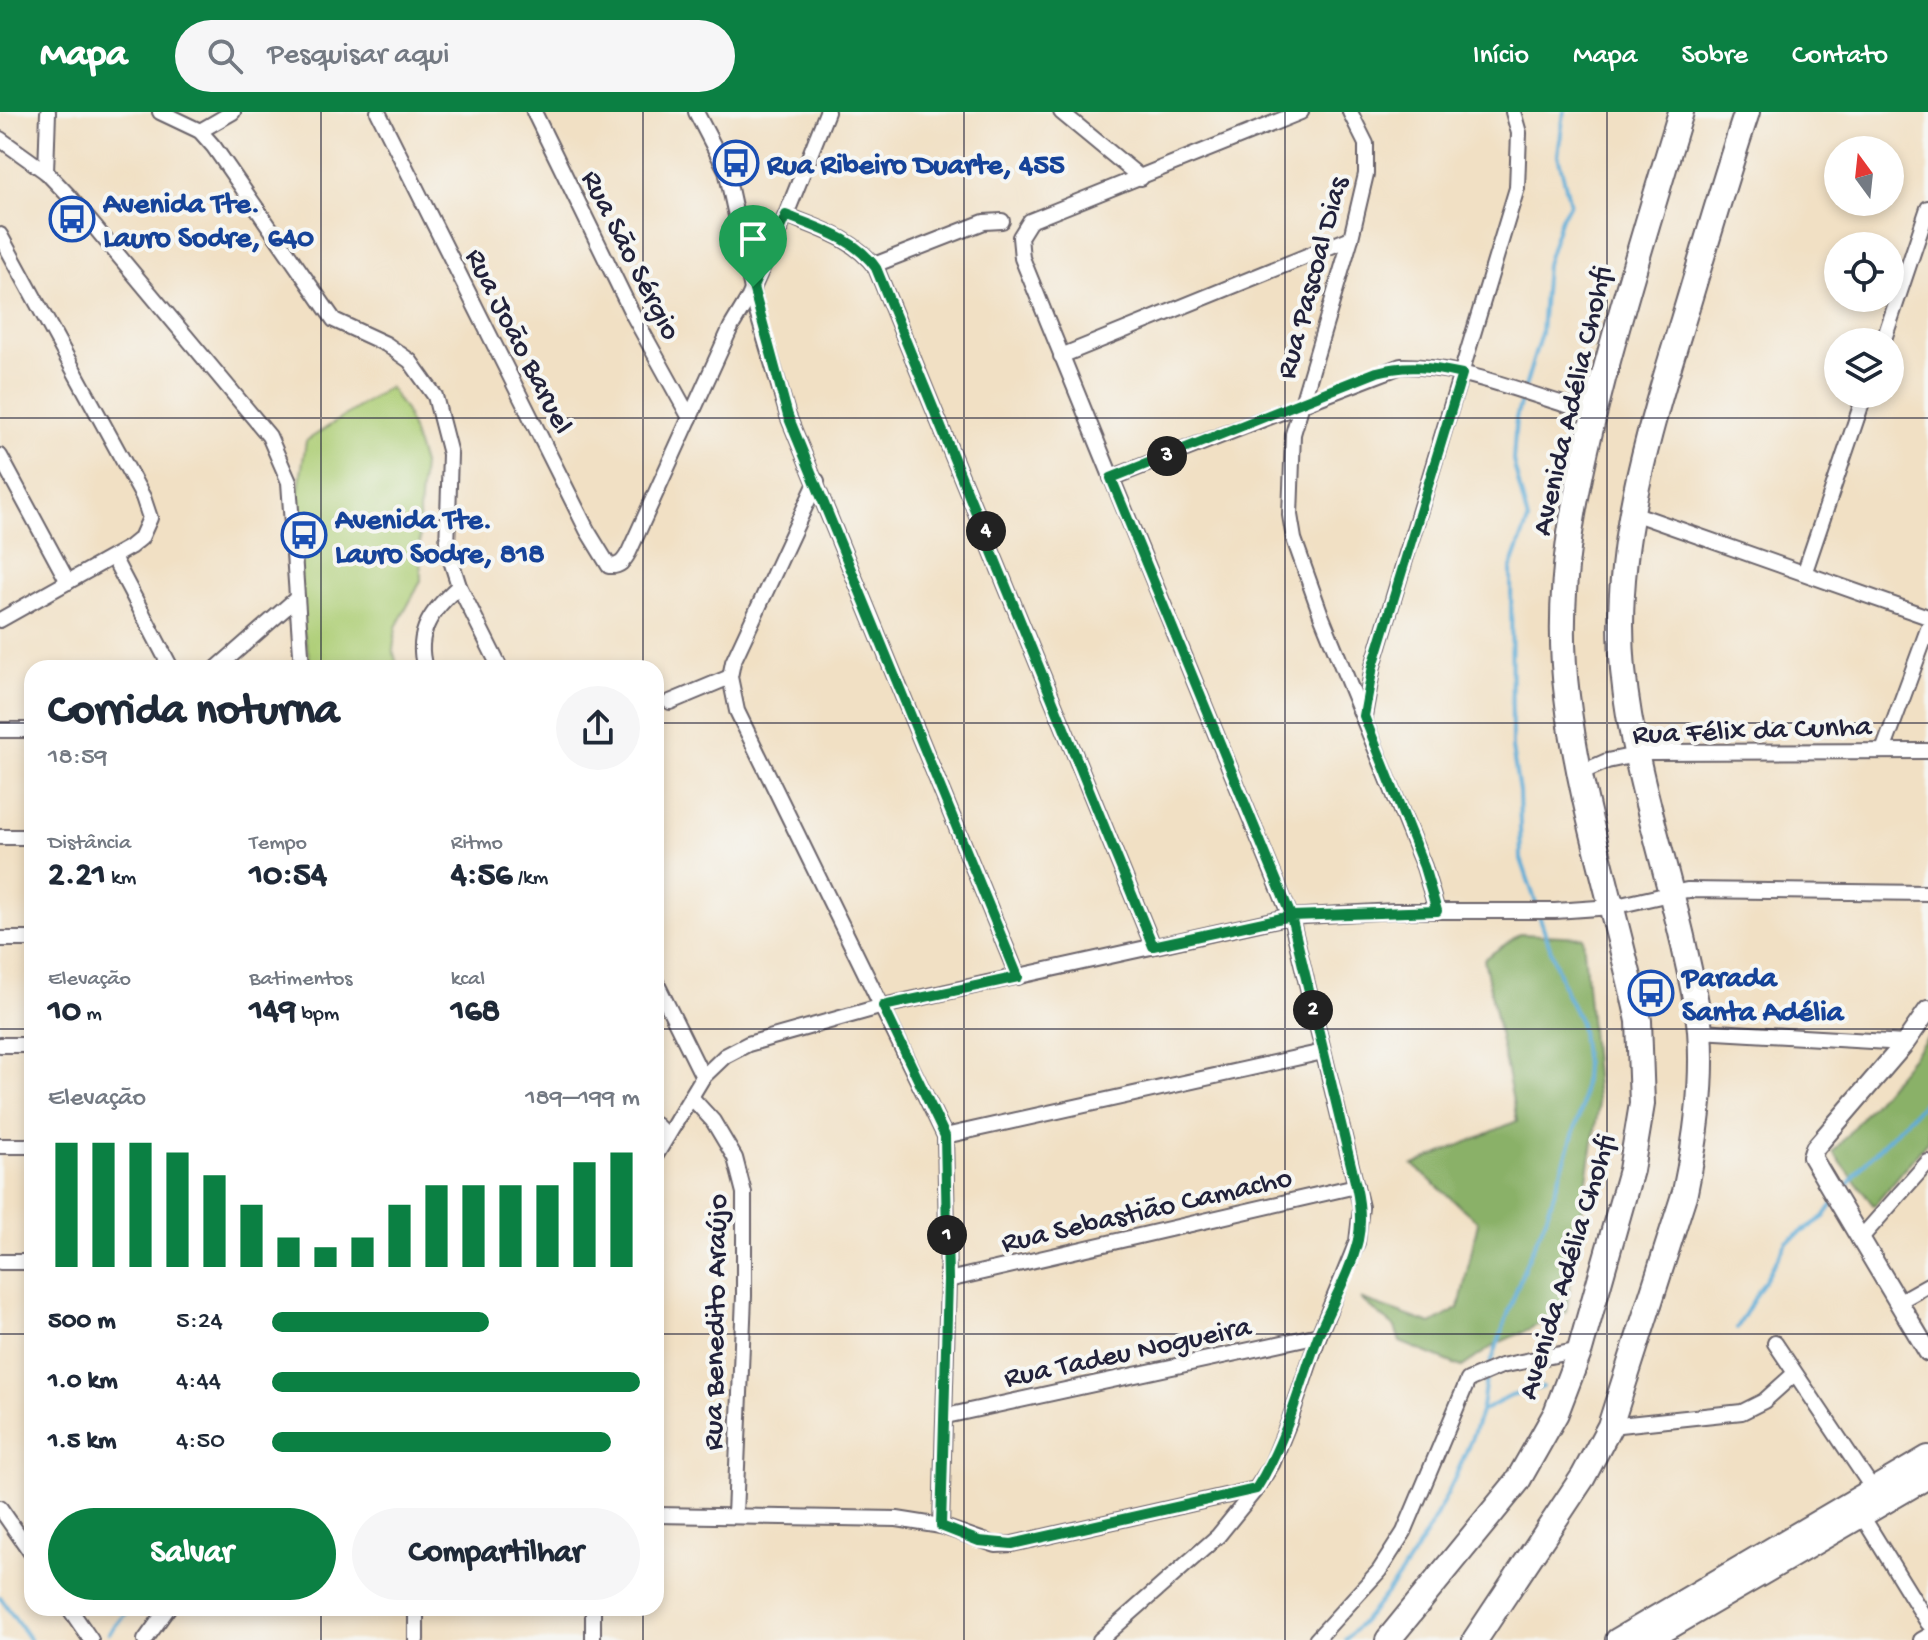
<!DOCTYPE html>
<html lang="pt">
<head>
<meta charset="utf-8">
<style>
	body { margin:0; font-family:"Gochi Hand",sans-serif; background:#f6f6f7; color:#1f2937; height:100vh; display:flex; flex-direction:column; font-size:30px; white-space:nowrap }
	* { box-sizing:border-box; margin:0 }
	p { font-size:26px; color:#747a83 }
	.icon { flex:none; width:44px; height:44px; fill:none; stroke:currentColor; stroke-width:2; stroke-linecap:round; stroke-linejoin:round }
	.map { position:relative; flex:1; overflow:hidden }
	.sheet { position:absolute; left:24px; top:548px; width:640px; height:956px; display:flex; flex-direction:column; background:#fff; border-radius:24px; box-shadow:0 4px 12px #0003 }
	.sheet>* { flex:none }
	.needle { width:52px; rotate:345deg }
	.fabs { position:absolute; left:1824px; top:24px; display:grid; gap:16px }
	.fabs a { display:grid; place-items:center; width:80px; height:80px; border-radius:50%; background:#fff; box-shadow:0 4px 12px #0003; font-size:40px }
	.pin { position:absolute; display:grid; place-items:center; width:68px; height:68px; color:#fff; margin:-82px -34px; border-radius:50% 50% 50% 0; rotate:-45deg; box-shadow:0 0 8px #0007 }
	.pin .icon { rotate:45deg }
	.km { position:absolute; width:40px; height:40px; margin:-20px; border-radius:50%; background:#222; color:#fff; font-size:22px; line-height:40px; text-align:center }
	.round { display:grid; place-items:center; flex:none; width:84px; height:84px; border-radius:42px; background:#f6f6f7 }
	.overview { display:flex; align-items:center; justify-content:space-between; height:136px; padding:0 24px }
	h1 { font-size:44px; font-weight:700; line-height:60px }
	.metrics { display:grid; grid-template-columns:repeat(3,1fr); gap:12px; height:136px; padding:8px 24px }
	.metrics div { display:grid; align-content:center }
	.metrics b { font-size:34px; font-weight:700 }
	.metrics small { font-size:22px; font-weight:400 }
	.metrics p { font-size:22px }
	.chart { height:224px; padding:16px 24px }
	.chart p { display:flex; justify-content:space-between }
	.chart svg { width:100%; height:144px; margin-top:8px; stroke:#0b8043; stroke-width:6 }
	.cta { display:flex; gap:16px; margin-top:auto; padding:16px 24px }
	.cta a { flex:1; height:92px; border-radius:48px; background:#0b8043; color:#fff; font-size:32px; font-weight:700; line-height:92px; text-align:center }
	.cta a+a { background:#f6f6f7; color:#1f2937 }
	ul { padding:0 24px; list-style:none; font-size:26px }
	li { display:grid; grid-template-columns:128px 96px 1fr; align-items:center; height:60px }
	li i { height:20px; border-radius:10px; background:#0b8043 }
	header { display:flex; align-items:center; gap:48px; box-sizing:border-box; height:112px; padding:0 40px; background:#0b8043; color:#fff }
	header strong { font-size:38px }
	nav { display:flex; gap:44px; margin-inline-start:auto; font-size:28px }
	.search { width:560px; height:72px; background:#f6f6f7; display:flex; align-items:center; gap:20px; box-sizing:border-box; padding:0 28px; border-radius:44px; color:#747a83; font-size:30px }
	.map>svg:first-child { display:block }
</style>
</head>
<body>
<header>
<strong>Mapa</strong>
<div class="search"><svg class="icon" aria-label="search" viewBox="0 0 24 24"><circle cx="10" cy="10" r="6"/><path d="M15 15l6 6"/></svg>Pesquisar aqui</div>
<nav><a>Início</a><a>Mapa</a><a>Sobre</a><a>Contato</a></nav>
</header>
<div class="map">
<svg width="1928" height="1528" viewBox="0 0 1928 1528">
	<rect width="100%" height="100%" fill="#f6f6f2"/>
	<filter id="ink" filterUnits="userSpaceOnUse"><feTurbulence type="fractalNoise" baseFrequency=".0125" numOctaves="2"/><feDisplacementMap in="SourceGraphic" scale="16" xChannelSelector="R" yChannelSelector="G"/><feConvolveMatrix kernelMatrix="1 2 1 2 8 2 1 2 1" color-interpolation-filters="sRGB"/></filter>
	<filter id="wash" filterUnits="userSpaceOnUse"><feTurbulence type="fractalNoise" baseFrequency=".006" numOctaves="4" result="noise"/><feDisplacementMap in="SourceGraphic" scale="32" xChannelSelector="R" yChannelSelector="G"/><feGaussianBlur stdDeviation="1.8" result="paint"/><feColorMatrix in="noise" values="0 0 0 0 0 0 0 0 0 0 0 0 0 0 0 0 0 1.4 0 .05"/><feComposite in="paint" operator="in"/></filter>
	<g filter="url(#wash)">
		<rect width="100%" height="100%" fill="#f1e0c4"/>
		<polygon fill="#adce76" stroke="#687858" stroke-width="2" points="389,275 406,300 423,352 419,400 421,469 396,515 393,538 398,556 312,556 300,507 294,409 306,329"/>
		<g fill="#8ab167" stroke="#566a51" stroke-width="2">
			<polygon points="1520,822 1583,825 1598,998 1566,1200 1496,1232 1462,1255 1400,1230 1395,1215 1360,1187 1431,1212 1459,1196 1478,1110 1413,1053 1517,1009 1484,847"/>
			<polygon points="1928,925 1928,1028 1874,1094 1833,1040"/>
		</g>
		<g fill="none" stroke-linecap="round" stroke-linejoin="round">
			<g stroke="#5cabd6" stroke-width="4">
				<polyline points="1537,794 1521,747 1519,680 1512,636 1511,456 1528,409 1513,349 1516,306 1541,221 1546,152 1561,106 1570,92 1558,43 1564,0"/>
				<polyline points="1841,1082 1861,1055 1928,986"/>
				<polyline points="1737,1216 1787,1130 1824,1105 1833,1092"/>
				<polyline points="1490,1254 1524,1156 1546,1106 1582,995 1585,952 1580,910 1566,882 1539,803"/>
				<polyline points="1482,1299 1511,1284 1543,1275"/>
				<polyline points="0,1485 30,1528"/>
				<polyline points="109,1521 130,1496"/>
				<path d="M1345,1528C1409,1465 1450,1387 1480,1303C1484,1291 1483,1278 1487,1266"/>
			</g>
		</g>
	</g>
	<g filter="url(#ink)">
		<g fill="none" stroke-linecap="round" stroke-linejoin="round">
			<g stroke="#6a646b" stroke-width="18">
				<g id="minor">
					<polyline points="160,0 200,19 214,35 334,208 386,232 410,249 435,284 450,342 447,436 459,474 500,556"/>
					<path d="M378,0L587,418L609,454C620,455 624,449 629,440L731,215L749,185L786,103L827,0"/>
					<polyline points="534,0 632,201 690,306"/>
					<polyline points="696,0 726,58 757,200 788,304 1018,865"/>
					<polyline points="1061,0 1141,66"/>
					<polyline points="1350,0 1366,32 1366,62 1351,126 1293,322 1290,403 1294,427 1321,503 1424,755 1437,799"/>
					<polyline points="200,19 233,0"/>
					<polyline points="0,27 46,60 68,83 269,324 289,370 302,556"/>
					<polyline points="46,60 48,0"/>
					<path d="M786,103C820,117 854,126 876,156L1153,834"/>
					<polyline points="0,123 143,385 150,406 141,426 130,435 0,508"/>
					<polyline points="874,153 984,110 1002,109"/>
					<polyline points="1883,230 1928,96"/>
					<polyline points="1061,244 1351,126"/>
					<polyline points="0,344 68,470"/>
					<path d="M1111,366L1401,254C1468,254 1531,285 1595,301"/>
					<polyline points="817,369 733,550 730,565 737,599 945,1024 948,1168 941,1414"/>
					<polyline points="1630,400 1928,505"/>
					<polyline points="113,445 171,556"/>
					<polyline points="1805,459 1865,282"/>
					<polyline points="217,556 297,486"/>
					<path d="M425,556C414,520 433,497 459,474"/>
					<polyline points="670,590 730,565"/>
					<polyline points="1364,604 1373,554 1517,76 1519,21 1513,0"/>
					<polyline points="0,618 32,618"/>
					<polyline points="1883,639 1928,517"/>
					<polyline points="1580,661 1607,649 1650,640 1928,639"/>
					<polyline points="0,725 32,725"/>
					<polyline points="0,827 32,827"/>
					<polyline points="656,870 703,965"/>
					<polyline points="1700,919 1905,931"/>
					<polyline points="0,933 32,933"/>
					<polyline points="691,985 713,1009 735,1046 744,1081 744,1184 735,1403"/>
					<polyline points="656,1013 667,1024"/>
					<polyline points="945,1024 1323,940"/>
					<polyline points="0,1034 32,1034"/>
					<polyline points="656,1043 703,965 725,944 748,932 883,894 1287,805 1395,799 1555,799 1612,795 1687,778 1928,781"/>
					<polyline points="1859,1128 1928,1050"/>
					<polyline points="0,1150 32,1150"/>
					<polyline points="948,1168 1356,1074"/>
					<polyline points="1898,1190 1928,1173"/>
					<polyline points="1775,1231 1877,1383"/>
					<polyline points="946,1304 1319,1223"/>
					<polyline points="1610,1314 1742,1300 1764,1289 1794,1262"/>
					<polyline points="0,1396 32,1442"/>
					<polyline points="1859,1399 1928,1511"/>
					<polyline points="656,1403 897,1407 941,1414 996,1433 1012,1432 1256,1377"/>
					<polyline points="69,1496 91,1528"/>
					<polyline points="145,1528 168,1496"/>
					<polyline points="416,1528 416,1496"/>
					<polyline points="593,1528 593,1496"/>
					<polyline points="1100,1528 1218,1424 1256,1377 1272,1352 1289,1310 1319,1223 1357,1130 1361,1095 1291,806 1022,146 1020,125 1030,109 1301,0"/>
					<polyline points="1316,1528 1379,1459 1404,1420 1468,1268 1501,1254 1580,1238"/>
					<polyline points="1921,1528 1928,1524"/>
				</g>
			</g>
			<g stroke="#6a646b" stroke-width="22">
				<polyline id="tertiary" points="1928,898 1905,931 1815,1036 1812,1045 1928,1240"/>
			</g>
			<g stroke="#6a646b" stroke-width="26">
				<g id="secondary">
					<polyline points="1617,1528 1928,1345"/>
					<polyline points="1648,1528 1928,1365"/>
				</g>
			</g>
			<g stroke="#6a646b" stroke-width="28">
				<g id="trunk">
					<path d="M1388,1528L1517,1370L1556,1301L1580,1238L1631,1058L1642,992L1639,909C1616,800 1580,694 1567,584C1553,475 1576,372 1603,267C1627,177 1654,89 1681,0"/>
					<path d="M1475,1528L1583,1365L1610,1314L1685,1080C1696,1027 1704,973 1700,918C1697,888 1689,859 1683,829C1662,739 1632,650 1623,558C1612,437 1648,322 1683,208C1704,139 1724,69 1747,0"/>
				</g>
			</g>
			<use href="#minor" stroke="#fff" stroke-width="14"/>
			<use href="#tertiary" stroke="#fff" stroke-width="18"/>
			<use href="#secondary" stroke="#fff" stroke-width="22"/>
			<use href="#trunk" stroke="#fff" stroke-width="24"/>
		</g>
	</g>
	<g fill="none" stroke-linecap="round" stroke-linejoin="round" filter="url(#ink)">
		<g stroke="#fff" stroke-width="16">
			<path id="route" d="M753,175L788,304L1018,865L883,894L945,1024L948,1168L941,1414L979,1429L1012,1432L1256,1377C1286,1330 1299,1276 1318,1224C1331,1192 1350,1162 1358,1128C1362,1109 1360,1092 1356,1074L1291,804L1437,799L1424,755L1364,604L1373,554L1462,262C1431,255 1408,252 1377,260L1111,366L1291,804L1153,834L876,156C855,126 820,117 786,103L753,175"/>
		</g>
		<use href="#route" stroke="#0b8043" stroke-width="10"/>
	</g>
	<path fill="none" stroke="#22223b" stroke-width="2" stroke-opacity="0.55" d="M321,0V556M643,0V556M964,0V1528M1285,0V1528M1607,0V1528M0,306H1928M0,611H32M656,611H1928M0,917H32M656,917H1928M0,1222H32M656,1222H1928M321,1496V1528M643,1496V1528"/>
	<defs>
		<g id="bus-ring" transform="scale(2.3)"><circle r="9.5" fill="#f6f6f2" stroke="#1a4fb4" stroke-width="1.5"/><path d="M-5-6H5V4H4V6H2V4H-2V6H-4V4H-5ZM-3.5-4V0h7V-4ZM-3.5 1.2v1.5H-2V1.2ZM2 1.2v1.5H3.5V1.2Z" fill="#1a4fb4"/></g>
	</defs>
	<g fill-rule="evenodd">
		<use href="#bus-ring" x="736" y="51"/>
		<use href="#bus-ring" x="72" y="107"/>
		<use href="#bus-ring" x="304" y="423"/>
		<use href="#bus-ring" x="1651" y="881"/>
	</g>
	<g text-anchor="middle" stroke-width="8" stroke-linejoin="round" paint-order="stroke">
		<g font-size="30" font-weight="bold" fill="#164399" stroke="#f6f6f2" text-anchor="start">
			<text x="767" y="61">Rua Ribeiro Duarte, 455</text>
			<text x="103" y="100">Avenida Tte.<tspan x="103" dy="34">Lauro Sodre, 640</tspan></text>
			<text x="335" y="416">Avenida Tte.<tspan x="335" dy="34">Lauro Sodre, 818</tspan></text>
			<text x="1682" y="874">Parada<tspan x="1682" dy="34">Santa Adélia</tspan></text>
		</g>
		<g font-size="30" fill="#22223b" stroke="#f6f6f2">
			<text transform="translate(633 142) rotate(63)" y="10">Rua São Sérgio</text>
			<text transform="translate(1310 165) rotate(-75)" y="10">Rua Pascoal Dias</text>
			<text transform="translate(521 228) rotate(63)" y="10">Rua João Baruel</text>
			<text transform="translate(1570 288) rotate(-77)" y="10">Avenida Adélia Chohfi</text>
			<text transform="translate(1752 616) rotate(-2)" y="10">Rua Félix da Cunha</text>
			<text transform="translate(1146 1096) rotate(-13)" y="10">Rua Sebastião Camacho</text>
			<text transform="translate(1565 1154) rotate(-73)" y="10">Avenida Adélia Chohfi</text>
			<text transform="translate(713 1210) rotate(-89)" y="10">Rua Benedito Araújo</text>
			<text transform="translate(1127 1238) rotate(-12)" y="10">Rua Tadeu Nogueira</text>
		</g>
	</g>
</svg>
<div class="fabs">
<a><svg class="needle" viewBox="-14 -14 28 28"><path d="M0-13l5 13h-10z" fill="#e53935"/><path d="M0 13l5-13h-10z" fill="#747a83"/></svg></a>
<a><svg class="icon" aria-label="locate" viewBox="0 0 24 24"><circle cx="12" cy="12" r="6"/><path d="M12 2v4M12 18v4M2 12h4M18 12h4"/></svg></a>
<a><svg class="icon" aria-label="layers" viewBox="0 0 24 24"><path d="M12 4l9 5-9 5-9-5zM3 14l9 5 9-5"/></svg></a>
</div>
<div class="pin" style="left:753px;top:175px;background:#1e9e55"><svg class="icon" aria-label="arrive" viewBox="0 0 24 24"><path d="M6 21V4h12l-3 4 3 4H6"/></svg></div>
<b class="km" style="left:947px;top:1123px">1</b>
<b class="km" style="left:1313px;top:898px">2</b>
<b class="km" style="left:1167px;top:344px">3</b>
<b class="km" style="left:986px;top:419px">4</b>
<section class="sheet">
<div class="overview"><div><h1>Corrida noturna</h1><p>18:59</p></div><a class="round"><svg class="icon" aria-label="share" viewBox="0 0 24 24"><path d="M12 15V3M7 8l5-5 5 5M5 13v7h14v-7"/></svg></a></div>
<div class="metrics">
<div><p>Distância</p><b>2.21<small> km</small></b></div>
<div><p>Tempo</p><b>10:54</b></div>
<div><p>Ritmo</p><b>4:56<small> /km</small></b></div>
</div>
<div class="metrics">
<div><p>Elevação</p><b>10<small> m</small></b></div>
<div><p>Batimentos</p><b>149<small> bpm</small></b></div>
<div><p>kcal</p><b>168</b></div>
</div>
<div class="chart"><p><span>Elevação</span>189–199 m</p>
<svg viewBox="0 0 160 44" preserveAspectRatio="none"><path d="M5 44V6M15 44V6M25 44V6M35 44V9M45 44V16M55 44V25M65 44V35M75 44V38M85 44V35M95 44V25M105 44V19M115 44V19M125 44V19M135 44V19M145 44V12M155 44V9"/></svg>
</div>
<ul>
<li><b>500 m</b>5:24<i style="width:59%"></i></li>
<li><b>1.0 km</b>4:44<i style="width:100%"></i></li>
<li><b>1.5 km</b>4:50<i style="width:92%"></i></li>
</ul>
<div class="cta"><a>Salvar</a><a>Compartilhar</a></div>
</section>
</div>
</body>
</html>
